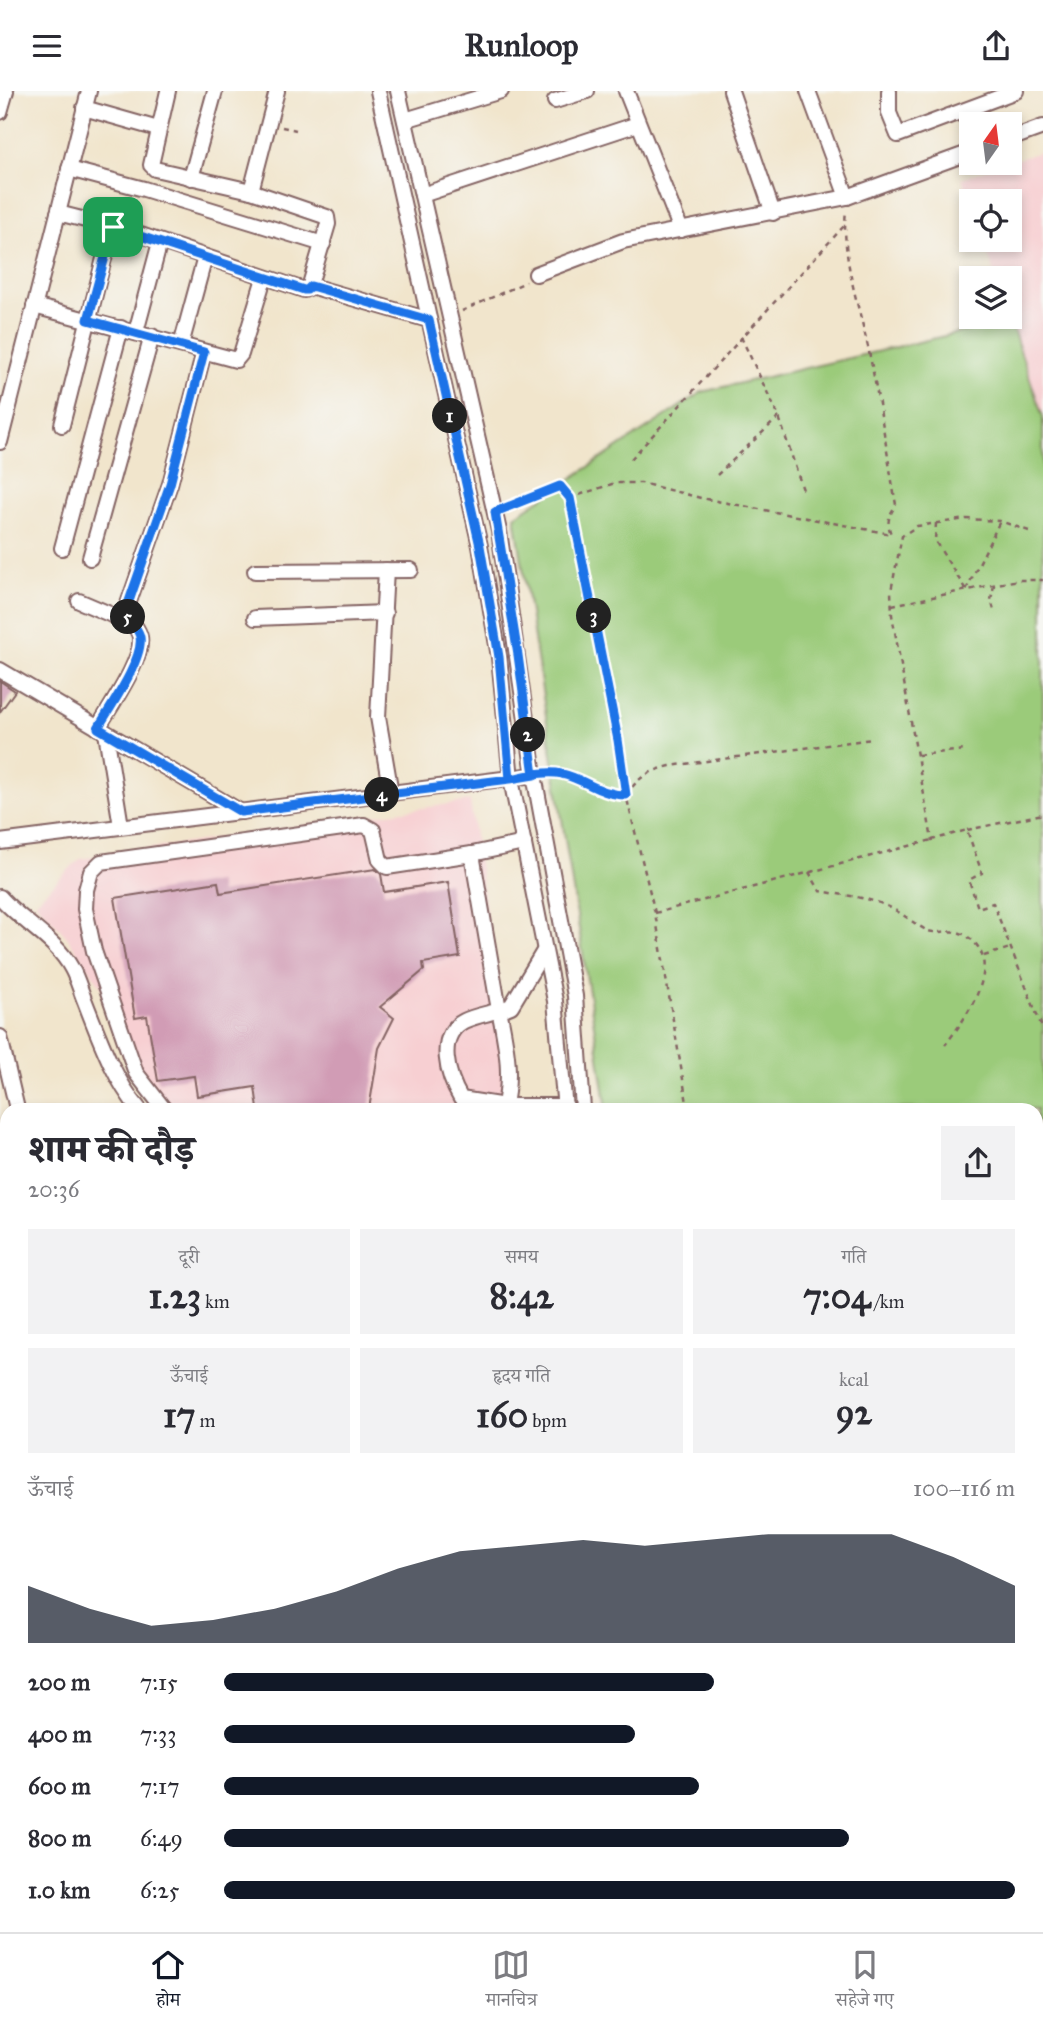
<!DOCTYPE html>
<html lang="hi">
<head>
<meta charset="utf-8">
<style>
	body { margin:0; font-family:"IM FELL Great Primer","Noto Serif Devanagari",serif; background:#f2f2f3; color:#2b2b33; height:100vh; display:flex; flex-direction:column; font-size:26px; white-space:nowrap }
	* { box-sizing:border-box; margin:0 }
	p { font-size:23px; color:#7c7c81 }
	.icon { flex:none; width:38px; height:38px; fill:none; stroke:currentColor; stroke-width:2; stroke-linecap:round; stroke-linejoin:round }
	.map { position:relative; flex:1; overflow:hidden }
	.side { position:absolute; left:0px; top:1012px; width:1043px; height:830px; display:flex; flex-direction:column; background:#fff; border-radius:21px 21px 0 0; box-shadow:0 4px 10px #0003 }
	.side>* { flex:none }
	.needle { width:46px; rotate:14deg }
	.controls { position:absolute; left:959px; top:21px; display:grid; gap:14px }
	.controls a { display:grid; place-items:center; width:63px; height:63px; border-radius:0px; background:#fff; box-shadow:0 4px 10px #0003; font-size:35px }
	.pin { position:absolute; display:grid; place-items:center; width:60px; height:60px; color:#fff; margin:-30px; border-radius:14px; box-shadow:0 4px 10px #0006 }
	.km { position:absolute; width:35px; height:35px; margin:-18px; border-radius:50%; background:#222; color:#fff; font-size:19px; line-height:35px; text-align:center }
	.round { display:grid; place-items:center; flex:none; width:74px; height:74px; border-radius:0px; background:#f2f2f3 }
	.head { display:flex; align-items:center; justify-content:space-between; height:119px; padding:0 28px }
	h1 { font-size:38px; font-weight:800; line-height:52px }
	.stats { display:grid; grid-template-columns:repeat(3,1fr); gap:10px; height:119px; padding:7px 28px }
	.stats div { display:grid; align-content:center; border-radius:0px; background:#f2f2f3; text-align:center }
	.stats b { font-size:35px; font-weight:800 }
	.stats small { font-size:19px; font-weight:400 }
	.stats p { font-size:19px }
	.chart { height:196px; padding:14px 28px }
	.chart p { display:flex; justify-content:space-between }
	.chart svg { width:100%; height:126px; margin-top:7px; fill:#111827; opacity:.7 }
	ul { padding:0 28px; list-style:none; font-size:23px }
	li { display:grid; grid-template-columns:112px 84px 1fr; align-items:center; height:52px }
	li i { height:18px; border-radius:9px; background:#111827 }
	header { display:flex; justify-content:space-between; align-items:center; height:91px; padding:0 28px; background:#fff; font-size:32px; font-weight:800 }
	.tab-bar { display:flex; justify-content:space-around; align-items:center; height:98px; border-top:2px solid #e1e1e2; background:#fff; font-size:19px; color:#7c7c81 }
	.tab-bar a { display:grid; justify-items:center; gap:4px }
	.tab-bar .current { color:#111827 }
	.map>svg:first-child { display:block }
</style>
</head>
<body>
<header><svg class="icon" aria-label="menu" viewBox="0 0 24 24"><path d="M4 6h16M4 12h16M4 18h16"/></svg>Runloop<svg class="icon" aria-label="share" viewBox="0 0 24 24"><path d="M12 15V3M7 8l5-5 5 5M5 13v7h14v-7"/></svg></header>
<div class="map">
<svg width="1043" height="1841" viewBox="0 0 1043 1841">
	<rect width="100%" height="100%" fill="#f6f6f2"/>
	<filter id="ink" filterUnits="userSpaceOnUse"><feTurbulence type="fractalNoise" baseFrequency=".0143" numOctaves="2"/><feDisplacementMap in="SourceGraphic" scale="14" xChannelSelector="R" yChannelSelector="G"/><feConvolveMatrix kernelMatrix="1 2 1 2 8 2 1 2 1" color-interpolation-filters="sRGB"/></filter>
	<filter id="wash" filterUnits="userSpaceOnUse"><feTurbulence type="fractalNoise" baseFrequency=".00686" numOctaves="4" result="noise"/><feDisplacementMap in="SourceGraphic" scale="28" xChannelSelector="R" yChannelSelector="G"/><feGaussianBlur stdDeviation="1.57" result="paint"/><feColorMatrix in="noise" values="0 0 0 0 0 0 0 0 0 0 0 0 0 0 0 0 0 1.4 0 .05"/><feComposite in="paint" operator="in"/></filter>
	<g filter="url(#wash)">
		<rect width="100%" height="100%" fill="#f1e5cc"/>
		<g fill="#f7cfd2">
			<polygon points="1043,60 1043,326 1009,226 1010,187 996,187 983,149 1010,149 1010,110 971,110 971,115 962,87"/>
			<polygon points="470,710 512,999 507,1018 169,1018 128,971 114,914 66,845 35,811 80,768"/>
			<polygon points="137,1834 254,1834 253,1841 136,1841"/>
		</g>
		<g fill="#9bcb7a" stroke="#727552" stroke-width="2">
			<polygon points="1010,230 1043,326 1043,1031 1036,1032 1036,1018 607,1018 515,425 702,301"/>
			<polygon points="1043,1614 1043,1774 1036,1767 1036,1615"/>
			<polygon points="255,1834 360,1834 358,1841 253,1841"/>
			<polygon points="621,1834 688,1834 688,1841 623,1841"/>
		</g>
		<g id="blocks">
			<g fill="#d19cb5">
				<polygon points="0,590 15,600 0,621"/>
				<polygon points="375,778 381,783 384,801 448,791 460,866 423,872 424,879 380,916 394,927 379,957 369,1018 258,1018 255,996 197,1005 194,985 158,990 147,925 135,927 115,807 218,791 220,802"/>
			</g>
		</g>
	</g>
	<g filter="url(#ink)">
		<use href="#blocks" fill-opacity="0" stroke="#846463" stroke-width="2"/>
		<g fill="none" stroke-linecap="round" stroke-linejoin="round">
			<g stroke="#846463" stroke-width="18">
				<g id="minor">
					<polyline points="378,0 480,455 499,566 511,688 555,910 565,1018"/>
					<polyline points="398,0 499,440 534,684 575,905 583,1018"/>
					<polyline points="626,0 681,139"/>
					<polyline points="731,0 773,122"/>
					<polyline points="808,0 847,106"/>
					<polyline points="889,0 889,22 898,44 1016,0"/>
					<polyline points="555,10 587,0"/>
					<polyline points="84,17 158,38"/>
					<polyline points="0,21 6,0"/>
					<polyline points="405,29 501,0"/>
					<polyline points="1010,48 1043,36"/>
					<polyline points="69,78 144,98 323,153"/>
					<polyline points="191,87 215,0"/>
					<polyline points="251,100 277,0"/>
					<polyline points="422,104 638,33"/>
					<polyline points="58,122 129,140 304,199 309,197 328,133 327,126 251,100 155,78 151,74 168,0"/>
					<polyline points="536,183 623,150 847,106 971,61"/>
					<polyline points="311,195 429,229"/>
					<polyline points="34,215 236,269 241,263 264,187"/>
					<polyline points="136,241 160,151"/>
					<polyline points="181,254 205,166"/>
					<polyline points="62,334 112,136"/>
					<polyline points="0,351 89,0"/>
					<polyline points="62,457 121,237"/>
					<polyline points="90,467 152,245"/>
					<polyline points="386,479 378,626 391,702"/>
					<polyline points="255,480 411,479"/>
					<polyline points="79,510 133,533"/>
					<polyline points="255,527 385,522"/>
					<polyline points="0,579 241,721"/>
					<path d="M98,637C109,617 144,568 140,546C138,535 126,528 127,516L170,393L204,261"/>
					<polyline points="106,642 121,735"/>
					<polyline points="0,751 534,684"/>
					<path d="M472,763C480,810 488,856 496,902C503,943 514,976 504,1018"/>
					<path d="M0,806C22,831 56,848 72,878C77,887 80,898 84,908C99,946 113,987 139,1018"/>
					<path d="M544,860L511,915C496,922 478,923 464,930C435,945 448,986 461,1008L505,1015H566"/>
					<polyline points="0,946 17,1018"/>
					<polyline points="164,1018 136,982 94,860 85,818 86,799 91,781 101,771 364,734 373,739 380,769 387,776 472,763 524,752"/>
					<polyline points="0,1101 7,1100"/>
					<polyline points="1036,1180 1043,1178"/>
					<polyline points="0,1237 7,1281"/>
					<polyline points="1036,1302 1043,1329"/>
					<polyline points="1036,1358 1043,1356"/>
					<polyline points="0,1362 7,1361"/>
					<polyline points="1036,1393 1043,1392"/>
					<polyline points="0,1426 7,1424"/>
					<polyline points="1036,1455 1043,1453"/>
					<polyline points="0,1491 7,1490"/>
					<polyline points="0,1537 7,1508"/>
					<polyline points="1036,1551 1043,1550"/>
					<polyline points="9,1834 40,1841"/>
					<polyline points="465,1834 468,1841"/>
					<polyline points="495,1834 496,1841"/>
					<polyline points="550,1834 552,1841"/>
					<polyline points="611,1834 613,1841"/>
					<polyline points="689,1834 689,1841"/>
					<polyline points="742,1834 742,1841"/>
					<polyline points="793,1834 793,1841"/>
					<polyline points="985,1834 995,1841"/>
					<polyline points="384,1836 392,1834"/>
					<polyline points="81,1841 82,1834"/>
					<polyline points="136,1841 137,1834"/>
					<polyline points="253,1841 254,1834"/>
					<polyline points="861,1841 864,1834"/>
					<polyline points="923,1841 926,1834"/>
				</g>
			</g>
			<g stroke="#846463" stroke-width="21">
				<g id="major">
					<polyline points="1036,1073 1043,1072"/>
					<polyline points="1036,1123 1043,1122"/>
					<polyline points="0,1282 7,1281"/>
					<polyline points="0,1326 7,1324"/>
				</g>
			</g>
			<g stroke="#846463" stroke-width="2.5" stroke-dasharray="5 5" stroke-linecap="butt">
				<polyline points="282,36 296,39"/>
				<polyline points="462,220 526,191"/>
				<polyline points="741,246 779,326 804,402"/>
				<polyline points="631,368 844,135"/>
				<polyline points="717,384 779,326"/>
				<path d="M570,407L615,392H641L701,407L891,443C886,431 889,424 896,414C887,361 879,308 868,256C858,211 841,165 846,119"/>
				<polyline points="508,416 560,395 570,407 618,649 626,704 655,822 688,1018"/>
				<polyline points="936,432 935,450 966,499"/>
				<polyline points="1029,440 1000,430 966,428 917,435 902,445 891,500 892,524 932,749 967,739 982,782 969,789 978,817 993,812 1043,939"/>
				<polyline points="994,494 991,509 995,522"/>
				<polyline points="966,499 1000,430"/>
				<polyline points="892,514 1018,489 1043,489"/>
				<polyline points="918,664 965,659"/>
				<path d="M546,683C574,680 596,704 626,704"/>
				<path d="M626,704C640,685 647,681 670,675L872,648"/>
				<polyline points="967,739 1043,723"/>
				<path d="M809,781L820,800C841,804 869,806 889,816C902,822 913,832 926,839C936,844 951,837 963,843C1009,867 967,926 945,954"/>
				<polyline points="655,822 932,749"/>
				<polyline points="984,865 1010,857"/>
				<polyline points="1,1031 7,1031"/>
				<polyline points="0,1117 7,1116"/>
				<polyline points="0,1175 7,1213"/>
			</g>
			<use href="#minor" stroke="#fff" stroke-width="14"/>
			<use href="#major" stroke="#fff" stroke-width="18"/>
			<g stroke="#4a1f2b" stroke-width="7">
				<g id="rail">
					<polyline points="1036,1090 1043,1088"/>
					<polyline points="0,1310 7,1309"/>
				</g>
			</g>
			<use href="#rail" stroke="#f6f6f2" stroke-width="4.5" stroke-dasharray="13" stroke-linecap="butt"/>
		</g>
	</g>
	<g fill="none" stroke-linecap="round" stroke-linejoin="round" filter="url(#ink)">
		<g stroke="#fff" stroke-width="14">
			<path id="route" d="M113,136L304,199H307L311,195L429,229L480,455L499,566L510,688L534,684L518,564L495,421L560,395L570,407L618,649L626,704C599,704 585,688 562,683C546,679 526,685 510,688L241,721L98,637C109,618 144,568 140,546C138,535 126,529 127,516L170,393L204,261L88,229L113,136"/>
		</g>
		<use href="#route" stroke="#1a73e8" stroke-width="9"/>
	</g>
</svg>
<div class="controls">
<a><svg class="needle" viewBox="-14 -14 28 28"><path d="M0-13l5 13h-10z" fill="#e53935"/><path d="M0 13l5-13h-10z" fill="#7c7c81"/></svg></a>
<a><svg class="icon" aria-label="locate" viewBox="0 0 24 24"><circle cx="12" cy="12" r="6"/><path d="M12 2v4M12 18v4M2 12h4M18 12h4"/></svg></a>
<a><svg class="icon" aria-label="layers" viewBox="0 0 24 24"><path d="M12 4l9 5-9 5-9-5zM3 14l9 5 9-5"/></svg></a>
</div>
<div class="pin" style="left:113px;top:136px;background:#1e9e55"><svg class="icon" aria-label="arrive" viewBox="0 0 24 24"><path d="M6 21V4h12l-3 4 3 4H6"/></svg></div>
<b class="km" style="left:450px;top:325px">1</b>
<b class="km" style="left:528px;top:644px">2</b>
<b class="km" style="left:594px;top:525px">3</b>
<b class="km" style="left:382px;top:704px">4</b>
<b class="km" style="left:128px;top:526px">5</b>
<section class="side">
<div class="head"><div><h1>शाम की दौड़</h1><p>20:36</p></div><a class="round"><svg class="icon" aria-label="share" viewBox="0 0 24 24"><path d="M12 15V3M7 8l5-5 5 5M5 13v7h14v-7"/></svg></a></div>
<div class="stats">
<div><p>दूरी</p><b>1.23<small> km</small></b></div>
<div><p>समय</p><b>8:42</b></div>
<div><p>गति</p><b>7:04<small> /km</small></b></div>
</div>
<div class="stats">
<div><p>ऊँचाई</p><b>17<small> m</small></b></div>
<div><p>हृदय गति</p><b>160<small> bpm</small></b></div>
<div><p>kcal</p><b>92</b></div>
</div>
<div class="chart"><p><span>ऊँचाई</span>100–116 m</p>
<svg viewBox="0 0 160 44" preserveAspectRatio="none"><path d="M0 44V24L10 32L20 38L30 36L40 32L50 26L60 18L70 12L80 10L90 8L100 10L110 8L120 6L130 6L140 6L150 14L160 24V44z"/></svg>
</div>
<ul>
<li><b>200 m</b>7:15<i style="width:62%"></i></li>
<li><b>400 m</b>7:33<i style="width:52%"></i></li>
<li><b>600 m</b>7:17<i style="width:60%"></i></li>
<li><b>800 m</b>6:49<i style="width:79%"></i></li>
<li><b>1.0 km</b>6:25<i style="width:100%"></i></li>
</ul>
</section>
</div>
<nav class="tab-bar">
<a class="current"><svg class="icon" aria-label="home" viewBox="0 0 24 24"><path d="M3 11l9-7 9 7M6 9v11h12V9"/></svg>होम</a>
<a><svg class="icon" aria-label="map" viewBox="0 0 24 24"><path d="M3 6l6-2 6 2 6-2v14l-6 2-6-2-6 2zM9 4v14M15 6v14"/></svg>मानचित्र</a>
<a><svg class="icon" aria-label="saved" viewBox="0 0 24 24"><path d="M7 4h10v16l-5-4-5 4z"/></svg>सहेजे गए</a>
</nav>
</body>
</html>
